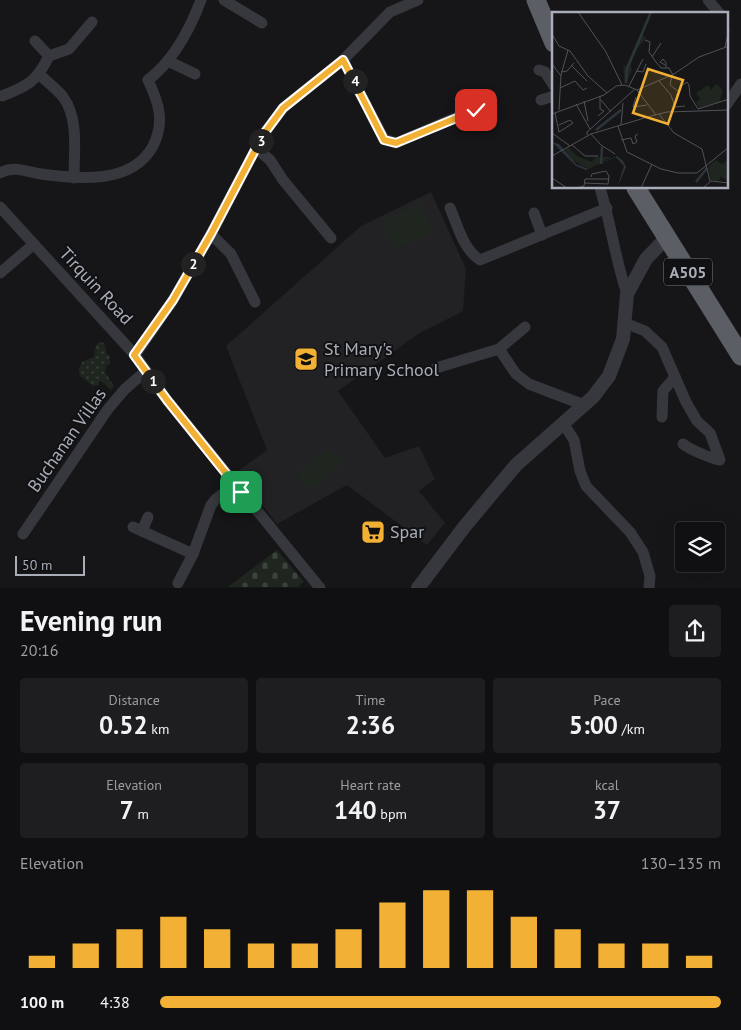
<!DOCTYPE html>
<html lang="en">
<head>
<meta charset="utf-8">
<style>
	body { margin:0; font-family:"PT Sans",sans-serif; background:#1e1e20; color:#f1f3f6; height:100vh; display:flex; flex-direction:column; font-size:19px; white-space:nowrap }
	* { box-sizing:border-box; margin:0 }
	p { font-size:16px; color:#9c9d9f }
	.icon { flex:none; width:28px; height:28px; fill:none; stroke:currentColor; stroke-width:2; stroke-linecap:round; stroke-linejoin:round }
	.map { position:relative; height:588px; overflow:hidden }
	.sheet { display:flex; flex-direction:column; background:#101012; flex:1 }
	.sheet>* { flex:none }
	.fabs { position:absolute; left:675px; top:522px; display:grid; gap:10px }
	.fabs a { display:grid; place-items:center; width:50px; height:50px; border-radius:5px; background:#101012; box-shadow:0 5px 20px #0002,0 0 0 1px #303032; font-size:25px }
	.scale { position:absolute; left:15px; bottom:12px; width:70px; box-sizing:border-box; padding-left:5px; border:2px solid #a8adb8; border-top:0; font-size:14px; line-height:18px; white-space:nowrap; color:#a8adb8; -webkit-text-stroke:4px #111113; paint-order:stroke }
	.pin { position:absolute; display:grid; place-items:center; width:42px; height:42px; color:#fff; margin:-21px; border-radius:10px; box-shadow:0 2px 8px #0006 }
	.km { position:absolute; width:25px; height:25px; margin:-12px; border-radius:50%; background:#222; color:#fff; font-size:14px; line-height:25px; text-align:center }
	.round { display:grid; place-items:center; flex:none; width:52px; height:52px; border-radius:5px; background:#1e1e20 }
	.summary { display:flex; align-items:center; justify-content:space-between; height:85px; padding:0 20px }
	h1 { font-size:28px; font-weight:800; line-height:38px }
	.metrics { display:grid; grid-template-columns:repeat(3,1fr); gap:8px; height:85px; padding:5px 20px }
	.metrics div { display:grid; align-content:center; border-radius:5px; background:#1e1e20; text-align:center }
	.metrics b { font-size:25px; font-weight:800 }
	.metrics small { font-size:14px; font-weight:400 }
	.metrics p { font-size:14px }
	.chart { height:140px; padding:10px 20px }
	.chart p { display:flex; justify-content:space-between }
	.chart svg { width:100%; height:90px; margin-top:5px; stroke:#f2b134; stroke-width:6 }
	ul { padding:0 20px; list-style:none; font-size:16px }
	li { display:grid; grid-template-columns:80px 60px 1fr; align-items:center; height:38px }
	li i { height:12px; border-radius:6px; background:#f2b134 }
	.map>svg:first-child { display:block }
</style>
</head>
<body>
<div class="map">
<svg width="741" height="588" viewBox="0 0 741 588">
	<defs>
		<pattern id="cemetery-stones" width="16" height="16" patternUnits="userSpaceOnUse" patternTransform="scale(1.25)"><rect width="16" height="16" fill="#1e261f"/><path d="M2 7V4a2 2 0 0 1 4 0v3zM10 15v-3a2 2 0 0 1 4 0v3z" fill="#3c433d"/></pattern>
		<pattern id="park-dots" width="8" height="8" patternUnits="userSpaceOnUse" patternTransform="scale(1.25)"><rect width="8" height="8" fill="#1e261f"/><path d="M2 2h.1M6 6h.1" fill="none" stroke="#3c433d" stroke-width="1.8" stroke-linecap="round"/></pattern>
	</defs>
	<rect width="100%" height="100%" fill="#161618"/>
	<polygon fill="#222225" points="431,192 466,269 463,311 418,334 338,391 385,458 419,446 435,479 419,491 445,523 427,545 347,485 277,524 237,472 267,450 226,346 361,226"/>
	<polygon fill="url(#cemetery-stones)" points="277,550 304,582 298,587 228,587"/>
	<polygon fill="url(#park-dots)" points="100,342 104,343 107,354 110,356 110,364 107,365 105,372 114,386 111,390 102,381 99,381 99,385 93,386 80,376 79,369 82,362 94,357 96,345"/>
	<g fill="#1e261f">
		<polygon points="420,203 433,232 395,250 381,221"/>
		<polygon points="329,448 342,464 309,490 296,474"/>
	</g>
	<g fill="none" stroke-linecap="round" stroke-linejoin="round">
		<g stroke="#37383d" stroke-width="11">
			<polyline points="224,0 262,23"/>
			<polyline points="708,0 720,14"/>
			<polyline points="35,41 49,56"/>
			<polyline points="343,60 384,139 396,143 476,109"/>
			<polyline points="168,61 195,74"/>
			<polyline points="539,70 545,72 554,86"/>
			<path d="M40,75C47,82 57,89 63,97C79,118 74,152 74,178"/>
			<path d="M2,96C28,86 37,81 49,56L69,49L92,22"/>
			<polyline points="541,100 554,96"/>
			<polyline points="727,104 741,84"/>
			<polyline points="257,149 270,160 283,180 331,238"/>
			<path d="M0,173C14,165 26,172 41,174C77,179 132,185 153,146C165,122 159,103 148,80C173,61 190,29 201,0"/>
			<path d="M600,188C611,223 615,259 627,294"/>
			<polyline points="0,207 135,355 167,400 320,588"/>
			<path d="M450,208C458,226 463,249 480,260L607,208"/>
			<polyline points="534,213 542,235"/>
			<polyline points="211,234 231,254 255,302"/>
			<polyline points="0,273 34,244"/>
			<path d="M625,323L645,331L662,347L686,402L697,421L710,433L720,460C712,459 689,449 683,444"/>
			<polyline points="499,349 516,374 529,384 584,405"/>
			<polyline points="135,355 173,300 211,234 263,135 283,108 343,60 390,12 418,0"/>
			<polyline points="436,368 499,349 525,327"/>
			<polyline points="662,417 663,391 675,377"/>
			<polyline points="563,423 574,440 580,471 586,486 630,532 643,552 650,576 649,588"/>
			<polyline points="133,527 193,554"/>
			<polyline points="142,531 148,517"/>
			<polyline points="23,534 108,409 125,389 146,371"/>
			<polyline points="178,583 193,554 211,505 216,499 235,485"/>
		</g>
		<polyline stroke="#37383d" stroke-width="14" points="418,588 465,526 516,465 593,397 609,376 623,339 627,294 646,259 667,237"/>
		<g stroke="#5b5e65" stroke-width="19">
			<polyline points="536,0 554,43"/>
			<polyline points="636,188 741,356"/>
		</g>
	</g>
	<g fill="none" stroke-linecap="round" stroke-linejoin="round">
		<g stroke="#fff" stroke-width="10">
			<polyline id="route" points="241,492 167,400 134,355 173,300 211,234 263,135 283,108 343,60 384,140 396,143 476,110"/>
		</g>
		<use href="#route" stroke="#f2b134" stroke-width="6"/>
	</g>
	<defs>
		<g id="school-square" transform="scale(1.25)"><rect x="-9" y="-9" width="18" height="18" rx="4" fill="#f2b134" stroke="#111113"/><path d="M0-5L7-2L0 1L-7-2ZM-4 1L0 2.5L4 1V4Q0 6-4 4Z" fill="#111"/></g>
		<g id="supermarket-square" transform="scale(1.25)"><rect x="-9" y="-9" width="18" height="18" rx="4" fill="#f2b134" stroke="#111113"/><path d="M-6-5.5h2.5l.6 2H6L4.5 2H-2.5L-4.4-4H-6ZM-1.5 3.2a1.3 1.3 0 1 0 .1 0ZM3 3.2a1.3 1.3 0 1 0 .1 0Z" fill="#111"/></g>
	</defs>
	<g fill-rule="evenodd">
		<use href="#school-square" x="306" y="359"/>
		<use href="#supermarket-square" x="373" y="532"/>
	</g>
	<g text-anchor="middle" stroke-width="4" stroke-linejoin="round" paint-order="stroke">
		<rect fill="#111113" stroke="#7b7e86" stroke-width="1" x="664" y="258.5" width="48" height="27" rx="4"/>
		<g font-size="16" font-weight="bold" fill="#a8adb8">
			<text x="688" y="278">A505</text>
		</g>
		<g font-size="18" fill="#a8adb8" stroke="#111113">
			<text transform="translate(96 286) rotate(47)" y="6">Tirquin Road</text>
			<text transform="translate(67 440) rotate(-55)" y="6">Buchanan Villas</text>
		</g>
		<g font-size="18" fill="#a8adb8" stroke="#111113" text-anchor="start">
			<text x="324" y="355">St Mary's<tspan x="324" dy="21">Primary School</tspan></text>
			<text x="390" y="538">Spar</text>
		</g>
	</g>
	<g transform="translate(552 12)">
		<rect width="176" height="176" fill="#161618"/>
		<path d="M93,12L89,22L94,26L81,42L78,51L80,58L73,73L71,53L74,54Z" fill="#1e261f"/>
		<path d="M16,135L25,144L40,150L44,145H60L36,157L19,147L13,138Z" fill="#1e261f"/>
		<path d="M164,72L171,78L167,91L147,96L144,90L148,87L144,81L156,73L159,78ZM163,148L170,152L177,148L175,169L169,164L167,169L159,168L156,155Z" fill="#1e261f"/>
		<path d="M0,130L7,132L24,152L36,157L65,144L71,149L74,155L65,176L72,154L64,145L34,158L24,154Z" fill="#2c353c"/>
		<path fill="none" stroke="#2c353c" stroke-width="2.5" d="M74,71L75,57L99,0M44,118L69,98M49,152L50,135M144,170L155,156"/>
		<path fill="none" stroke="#505258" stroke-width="1" d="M26,0L54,40L70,73M0,22L7,34L18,39L36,64L55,81M93,28L98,30L97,40L104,50L109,56H117L121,63M173,35L177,18M100,45L109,31M0,52L9,64M19,53L35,69M113,53L108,50L111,47L114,51V56M84,59L91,60L94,52M9,60L15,59L22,51M120,63L118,73L127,80L124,83M107,69L119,83L123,95L133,94M131,73L135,70L137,73L138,84L146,97L177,87M77,74L91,47M8,76L23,69L31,78L35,76M85,78L122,62L147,45L177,34M84,85L81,95L95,93M49,88L59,100M32,89L36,109M24,92L38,117M7,98L9,63L16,38M3,101L7,120L21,111L18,108L7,113M0,102L52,83L64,74L73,73L85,78L104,103M107,102L122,121L150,137L158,169M46,104L52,99L48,97V84M69,113L71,91M66,114L75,140L109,157L126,161H145L177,135M0,121L18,134M39,122L49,133L63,142M35,123V120L83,77M69,128L79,126L81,132L85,130L83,124L86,122M20,133L33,144H46M0,144L39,122L99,104L115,100L177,98M39,165L40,162L54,159L57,164M0,166L15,176M32,171L56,172L57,164M24,176L32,174L33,167H57M89,176L100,152M151,176L159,169L177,171"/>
		<path fill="#f2b134" fill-opacity="0.15" stroke="#f2b134" stroke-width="2.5" d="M96,57L131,68L116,112L81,101Z"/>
		<rect width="176" height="176" fill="none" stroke="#a8adb8" stroke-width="2.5"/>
	</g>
</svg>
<div class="fabs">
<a><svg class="icon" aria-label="layers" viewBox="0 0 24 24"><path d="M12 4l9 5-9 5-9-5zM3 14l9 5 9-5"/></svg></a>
</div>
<div class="scale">50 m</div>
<div class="pin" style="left:241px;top:492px;background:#1e9e55"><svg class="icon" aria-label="arrive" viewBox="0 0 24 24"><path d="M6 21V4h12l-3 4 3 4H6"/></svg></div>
<div class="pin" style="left:476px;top:110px;background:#d93025"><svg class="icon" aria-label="check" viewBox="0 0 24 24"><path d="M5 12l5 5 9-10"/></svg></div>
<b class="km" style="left:153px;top:381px">1</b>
<b class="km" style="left:193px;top:264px">2</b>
<b class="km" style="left:261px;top:141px">3</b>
<b class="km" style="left:355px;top:81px">4</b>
</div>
<section class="sheet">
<div class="summary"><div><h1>Evening run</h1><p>20:16</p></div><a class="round"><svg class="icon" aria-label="share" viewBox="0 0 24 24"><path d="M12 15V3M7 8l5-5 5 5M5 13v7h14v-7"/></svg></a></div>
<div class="metrics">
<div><p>Distance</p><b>0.52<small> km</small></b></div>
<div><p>Time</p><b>2:36</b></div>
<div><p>Pace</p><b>5:00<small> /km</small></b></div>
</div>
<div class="metrics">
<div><p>Elevation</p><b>7<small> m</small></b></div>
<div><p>Heart rate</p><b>140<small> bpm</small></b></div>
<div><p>kcal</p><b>37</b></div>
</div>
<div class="chart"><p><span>Elevation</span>130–135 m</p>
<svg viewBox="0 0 160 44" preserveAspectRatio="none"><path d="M5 44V38M15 44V32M25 44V25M35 44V19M45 44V25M55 44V32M65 44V32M75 44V25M85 44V12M95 44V6M105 44V6M115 44V19M125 44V25M135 44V32M145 44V32M155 44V38"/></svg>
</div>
<ul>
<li><b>100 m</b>4:38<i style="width:100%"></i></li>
</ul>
</section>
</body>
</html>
